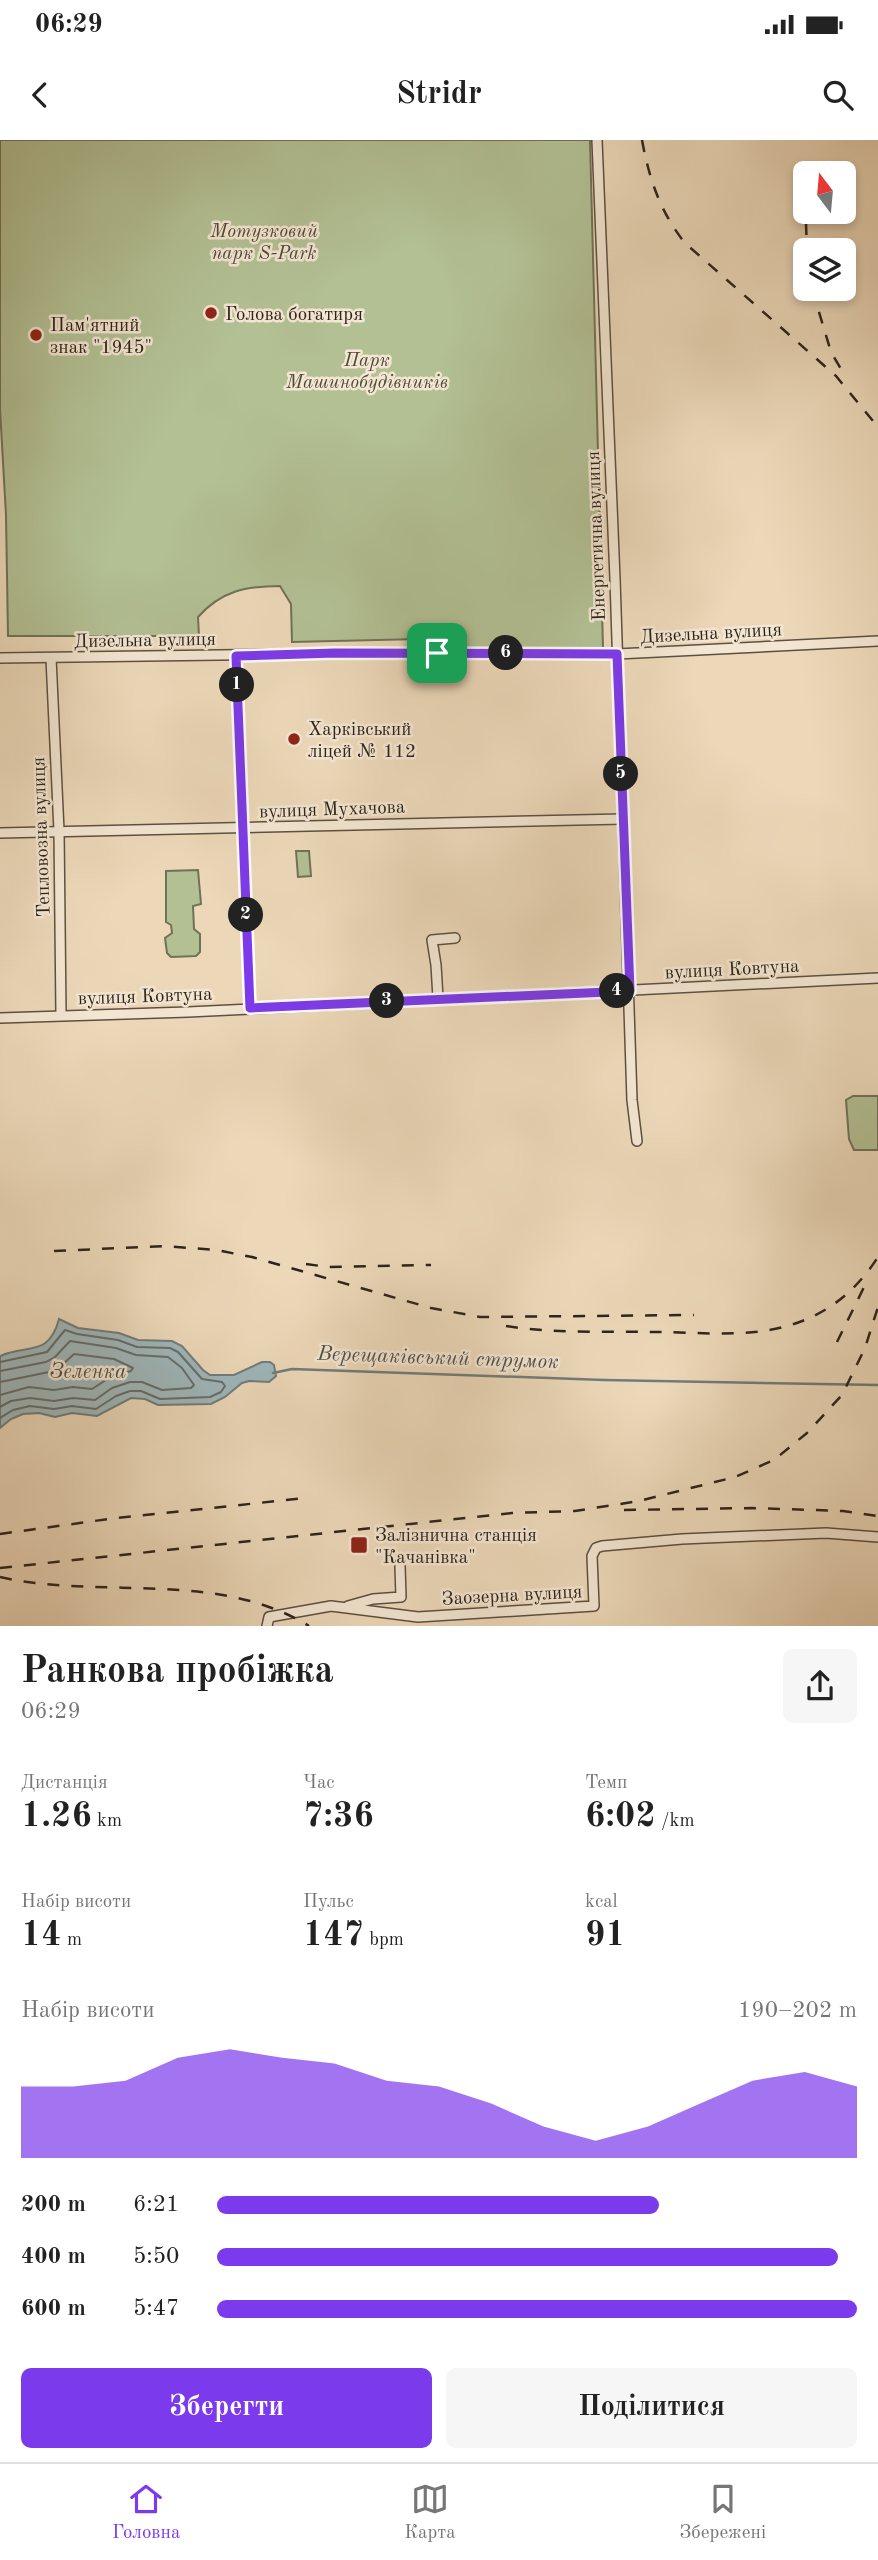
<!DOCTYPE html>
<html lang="uk">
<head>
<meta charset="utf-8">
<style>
	body { margin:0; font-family:"Old Standard TT",serif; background:#f6f6f6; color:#222; height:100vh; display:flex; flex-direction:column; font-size:26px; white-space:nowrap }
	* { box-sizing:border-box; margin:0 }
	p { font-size:23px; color:#767676 }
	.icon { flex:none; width:38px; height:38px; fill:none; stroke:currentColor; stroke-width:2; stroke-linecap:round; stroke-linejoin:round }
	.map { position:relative; height:1486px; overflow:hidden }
	.details { display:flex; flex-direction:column; background:#fff; flex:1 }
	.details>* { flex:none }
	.needle { width:46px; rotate:344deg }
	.buttons { position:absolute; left:793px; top:21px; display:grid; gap:14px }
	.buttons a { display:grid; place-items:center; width:63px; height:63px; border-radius:10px; background:#fff; box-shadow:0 4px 10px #0003; font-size:35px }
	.pin { position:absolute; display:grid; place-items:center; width:60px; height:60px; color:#fff; margin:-30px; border-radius:14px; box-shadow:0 4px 10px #0006 }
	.km { position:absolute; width:35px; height:35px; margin:-18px; border-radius:50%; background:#222; color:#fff; font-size:19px; line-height:35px; text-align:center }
	.round { display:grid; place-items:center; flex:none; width:74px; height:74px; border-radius:10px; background:#f6f6f6 }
	.head { display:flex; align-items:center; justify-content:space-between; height:119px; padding:0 21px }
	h1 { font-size:38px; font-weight:700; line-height:52px }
	.stats { display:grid; grid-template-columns:repeat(3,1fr); gap:10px; height:119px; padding:7px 21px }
	.stats div { display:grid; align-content:center }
	.stats b { font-size:35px; font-weight:700 }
	.stats small { font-size:19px; font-weight:400 }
	.stats p { font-size:19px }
	.chart { height:196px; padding:14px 21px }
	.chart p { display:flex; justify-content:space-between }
	.chart svg { width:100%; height:126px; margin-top:7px; fill:#7c3aed; opacity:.7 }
	.cta { display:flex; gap:14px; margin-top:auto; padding:14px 21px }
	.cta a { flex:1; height:80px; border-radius:10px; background:#7c3aed; color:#fff; font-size:28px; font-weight:700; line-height:80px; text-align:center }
	.cta a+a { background:#f6f6f6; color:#222 }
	ul { padding:0 21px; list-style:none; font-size:23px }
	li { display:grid; grid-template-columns:112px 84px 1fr; align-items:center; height:52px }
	li i { height:18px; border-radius:9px; background:#7c3aed }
	.status { display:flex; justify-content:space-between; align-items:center; height:49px; padding:0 35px; background:#fff; direction:ltr }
	.status svg { height:19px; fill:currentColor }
	header { display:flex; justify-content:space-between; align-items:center; height:91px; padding:0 21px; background:#fff; font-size:32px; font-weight:700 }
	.tab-bar { display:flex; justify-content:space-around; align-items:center; height:98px; border-top:2px solid #e0e0e0; background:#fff; font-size:19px; color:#767676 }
	.tab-bar a { display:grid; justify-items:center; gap:4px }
	.tab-bar .selected { color:#7c3aed }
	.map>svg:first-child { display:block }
</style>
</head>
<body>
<div class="status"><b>06:29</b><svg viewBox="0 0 49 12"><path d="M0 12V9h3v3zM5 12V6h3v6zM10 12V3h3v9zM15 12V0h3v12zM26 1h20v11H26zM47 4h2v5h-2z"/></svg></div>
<header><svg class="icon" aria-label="back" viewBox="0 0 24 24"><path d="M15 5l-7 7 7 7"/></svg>Stridr<svg class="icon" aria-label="search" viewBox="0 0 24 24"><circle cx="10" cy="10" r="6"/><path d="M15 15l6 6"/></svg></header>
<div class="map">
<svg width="878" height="1486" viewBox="0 0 878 1486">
	<rect width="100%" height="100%" fill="#ecd8b9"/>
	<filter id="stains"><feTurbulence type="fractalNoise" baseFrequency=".00286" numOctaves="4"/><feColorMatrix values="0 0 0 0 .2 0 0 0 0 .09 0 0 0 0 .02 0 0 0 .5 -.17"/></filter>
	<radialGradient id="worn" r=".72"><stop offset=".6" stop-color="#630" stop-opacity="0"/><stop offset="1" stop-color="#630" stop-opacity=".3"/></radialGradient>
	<g fill="#b2c094" stroke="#707257" stroke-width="2">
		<path d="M0,0H590L603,508L432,509L420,499L292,502L291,464L280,446C246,446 221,451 198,477L199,496H8L6,375L0,269Z"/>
		<polygon points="296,711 309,711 311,736 298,737"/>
		<polygon points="198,730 201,764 193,766 194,789 200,794 200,812 196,816 171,817 167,813 165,798 172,793 171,785 166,782 166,731"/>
		<polygon points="853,956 878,956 878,1010 854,1010 849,999 846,960"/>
	</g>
	<path fill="#9eb7bb" stroke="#717c7b" stroke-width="2" d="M59,1179L78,1188L119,1193L138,1200L172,1201L182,1206L203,1230L210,1235H234L262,1222H270L274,1225L276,1236L269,1242L249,1241L242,1243L225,1257L211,1264L158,1265L145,1259L131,1258L97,1276L72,1273L55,1277L39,1273L23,1274L11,1279L0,1288V1216C28,1204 49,1217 59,1179Z"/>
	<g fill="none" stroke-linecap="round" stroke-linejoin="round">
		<g stroke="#666d6a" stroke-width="2">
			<polyline points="0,1222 47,1212 65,1190 77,1194 118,1200 137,1207 170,1208 178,1212 202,1239 222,1242 225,1246 221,1252 210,1257 160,1259 141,1251 130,1251 116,1256 96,1269 72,1266 54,1269 30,1266 13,1270 0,1278"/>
			<polyline points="0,1231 46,1222 55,1217 70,1201 116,1208 136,1215 168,1217 182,1228 194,1245 191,1248 162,1250 142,1242 130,1242 112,1248 95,1260 73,1258 54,1261 30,1258 11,1261 0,1267"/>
			<polyline points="0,1242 49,1232 61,1226 74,1214 114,1219 133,1228 131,1231 109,1238 92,1249 73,1247 54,1250 29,1247 0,1255"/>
		</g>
		<polyline stroke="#717c7b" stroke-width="2.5" points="273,1233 292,1229 604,1240 878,1245"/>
		<g stroke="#5d5042" stroke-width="12">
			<g id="minor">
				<polyline points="597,0 615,439 632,960 637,1001"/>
				<polyline points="236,516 250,868"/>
				<polyline points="0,518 369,513 617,514 878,501"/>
				<polyline points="51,518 59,691 61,875"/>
				<polyline points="0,693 623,679"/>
				<polyline points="438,858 436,825 432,800 455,798"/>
				<polyline points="0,878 188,872 878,838"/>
				<polyline points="348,1466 373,1459 401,1457 400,1426"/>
				<polyline points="267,1486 269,1477 331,1466 418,1477 594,1466 592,1416 596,1408 602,1406 682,1399 826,1393 878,1397"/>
			</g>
		</g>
		<use href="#minor" stroke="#f3e6d2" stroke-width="9"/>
		<g stroke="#2d231a" stroke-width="2.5" stroke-dasharray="12 12" stroke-linecap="butt">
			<path d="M642,0C649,38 660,72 685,103L836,236L878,287"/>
			<polyline points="806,83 807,110"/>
			<polyline points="812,149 831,212 845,236"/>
			<polyline points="54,1111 165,1106 216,1110 252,1117 431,1168 480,1177 694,1175"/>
			<polyline points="306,1124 328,1127 431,1125"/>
			<path d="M506,1186C555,1194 606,1191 655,1192C697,1192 746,1198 787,1186C827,1175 856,1151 878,1117"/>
			<polyline points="837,1202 867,1141"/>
			<polyline points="624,1370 752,1368 843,1371 878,1376"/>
			<polyline points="0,1394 116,1378 306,1358"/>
			<polyline points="0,1428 512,1373 575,1371 639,1361 735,1337 774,1320 807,1293 842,1255 865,1208 878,1167"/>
			<path d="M0,1437C101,1460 216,1429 309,1486"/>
		</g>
	</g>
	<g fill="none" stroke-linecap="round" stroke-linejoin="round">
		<g stroke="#fff" stroke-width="14">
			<polygon id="route" points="335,513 617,514 630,851 250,868 236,516"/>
		</g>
		<use href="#route" stroke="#7c3aed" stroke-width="9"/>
	</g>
	<g fill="#8f2418" stroke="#f3e6d2" stroke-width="2.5">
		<circle cx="211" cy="173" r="7"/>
		<circle cx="36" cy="195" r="7"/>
		<circle cx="294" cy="599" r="7"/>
		<rect x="350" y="1396" width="18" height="18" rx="3.5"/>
	</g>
	<g text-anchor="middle" stroke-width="5" stroke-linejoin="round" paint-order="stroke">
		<g font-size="19" font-style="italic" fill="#4e4a38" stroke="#f3e6d2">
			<text x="264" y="97">Мотузковий<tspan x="264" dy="22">парк S-Park</tspan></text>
			<text x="367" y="226">Парк<tspan x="367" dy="22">Машинобудівників</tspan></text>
		</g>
		<g font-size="19" fill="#2d231a" stroke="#f3e6d2" text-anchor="start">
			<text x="225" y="180">Голова богатиря</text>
			<text x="50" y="191">Пам'ятний<tspan x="50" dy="22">знак "1945"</tspan></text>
			<text x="308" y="595">Харківський<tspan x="308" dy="22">ліцей № 112</tspan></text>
			<text x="375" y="1401">Залізнична станція<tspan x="375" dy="22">"Качанівка"</tspan></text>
		</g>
		<g font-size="19" fill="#2d231a" stroke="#f3e6d2">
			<text transform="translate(595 396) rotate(-92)" y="7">Енергетична вулиця</text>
			<text transform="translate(711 492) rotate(-3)" y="7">Дизельна вулиця</text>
			<text transform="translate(145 499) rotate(-1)" y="7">Дизельна вулиця</text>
			<text transform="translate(332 668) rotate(-2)" y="7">вулиця Мухачова</text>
			<text transform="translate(40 697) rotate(-92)" y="7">Тепловозна вулиця</text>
			<text transform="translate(732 828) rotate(-3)" y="7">вулиця Ковтуна</text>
			<text transform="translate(145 855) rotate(-2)" y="7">вулиця Ковтуна</text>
			<text transform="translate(512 1454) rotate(-3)" y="7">Заозерна вулиця</text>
		</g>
		<g font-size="21" font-style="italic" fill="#4f4f4a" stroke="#f3e6d2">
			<text transform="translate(438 1217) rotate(2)" y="7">Верещаківський струмок</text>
			<text x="88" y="1238">Зеленка</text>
		</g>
	</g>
	<rect width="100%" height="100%" filter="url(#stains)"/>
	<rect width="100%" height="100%" fill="url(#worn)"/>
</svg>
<div class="buttons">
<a><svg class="needle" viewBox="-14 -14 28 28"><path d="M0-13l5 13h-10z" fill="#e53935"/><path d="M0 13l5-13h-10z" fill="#767676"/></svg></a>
<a><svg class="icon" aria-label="layers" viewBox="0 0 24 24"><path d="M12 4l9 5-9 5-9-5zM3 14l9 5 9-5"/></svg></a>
</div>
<div class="pin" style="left:437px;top:513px;background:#1e9e55"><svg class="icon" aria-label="arrive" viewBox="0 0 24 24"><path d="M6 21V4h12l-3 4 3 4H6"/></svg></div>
<b class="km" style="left:237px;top:545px">1</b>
<b class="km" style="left:246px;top:775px">2</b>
<b class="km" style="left:387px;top:861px">3</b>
<b class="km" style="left:617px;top:851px">4</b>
<b class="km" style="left:621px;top:634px">5</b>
<b class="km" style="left:506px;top:513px">6</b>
</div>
<section class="details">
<div class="head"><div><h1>Ранкова пробіжка</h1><p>06:29</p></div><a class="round"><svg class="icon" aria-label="share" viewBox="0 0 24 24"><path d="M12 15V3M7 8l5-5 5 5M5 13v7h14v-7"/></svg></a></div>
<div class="stats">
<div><p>Дистанція</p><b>1.26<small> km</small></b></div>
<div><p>Час</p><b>7:36</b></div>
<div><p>Темп</p><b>6:02<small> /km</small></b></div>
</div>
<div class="stats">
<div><p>Набір висоти</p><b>14<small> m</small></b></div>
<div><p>Пульс</p><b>147<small> bpm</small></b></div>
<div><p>kcal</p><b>91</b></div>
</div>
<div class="chart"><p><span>Набір висоти</span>190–202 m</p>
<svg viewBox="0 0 160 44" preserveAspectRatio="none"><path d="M0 44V19L10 19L20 17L30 9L40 6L50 9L60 11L70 17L80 19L90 25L100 33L110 38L120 33L130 25L140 17L150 14L160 19V44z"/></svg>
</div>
<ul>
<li><b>200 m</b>6:21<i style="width:69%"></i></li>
<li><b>400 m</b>5:50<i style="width:97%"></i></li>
<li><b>600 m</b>5:47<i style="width:100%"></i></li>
</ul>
<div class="cta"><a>Зберегти</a><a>Поділитися</a></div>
</section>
<nav class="tab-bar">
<a class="selected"><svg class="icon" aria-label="home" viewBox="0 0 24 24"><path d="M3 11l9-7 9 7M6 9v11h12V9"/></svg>Головна</a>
<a><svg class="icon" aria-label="map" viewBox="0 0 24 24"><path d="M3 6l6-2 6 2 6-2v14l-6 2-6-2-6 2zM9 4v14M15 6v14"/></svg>Карта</a>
<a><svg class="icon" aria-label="saved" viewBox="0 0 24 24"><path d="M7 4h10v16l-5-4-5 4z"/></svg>Збережені</a>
</nav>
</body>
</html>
